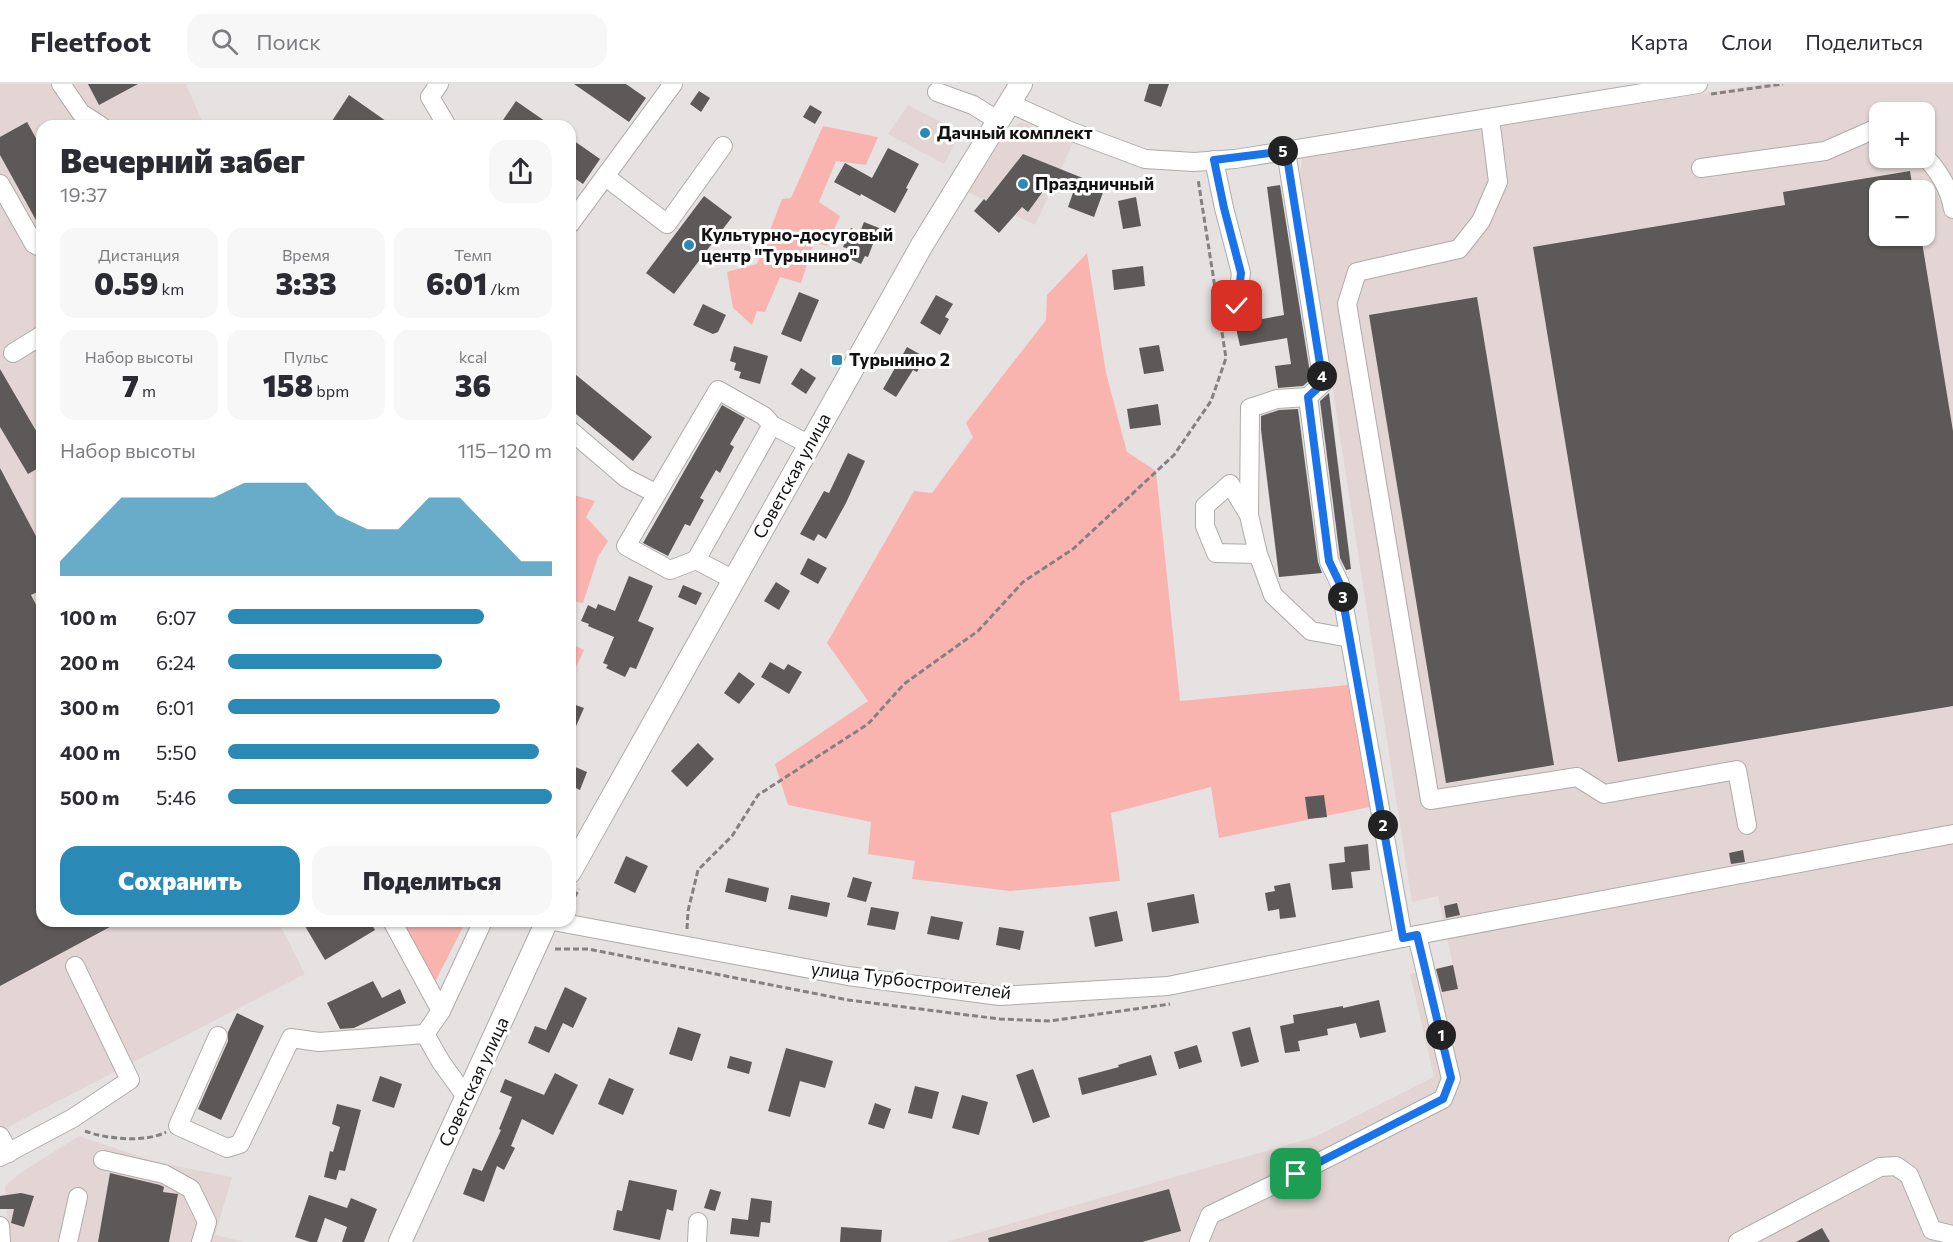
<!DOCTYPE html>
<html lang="ru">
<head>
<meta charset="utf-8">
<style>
	body { margin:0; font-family:Commissioner,sans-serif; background:#f7f7f7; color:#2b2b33; height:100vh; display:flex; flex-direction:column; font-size:22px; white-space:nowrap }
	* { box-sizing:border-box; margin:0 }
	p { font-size:20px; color:#7c7c81 }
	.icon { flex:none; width:33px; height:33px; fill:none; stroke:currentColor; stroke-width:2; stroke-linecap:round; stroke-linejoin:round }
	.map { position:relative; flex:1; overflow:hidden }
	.sheet { position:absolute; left:36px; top:36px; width:540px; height:807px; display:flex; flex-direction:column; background:#fff; border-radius:18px; box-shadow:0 2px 4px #0004 }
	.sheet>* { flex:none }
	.fabs { position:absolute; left:1869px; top:18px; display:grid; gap:12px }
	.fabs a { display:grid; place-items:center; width:66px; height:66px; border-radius:12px; background:#fff; box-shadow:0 2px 4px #0004; font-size:30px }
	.pin { position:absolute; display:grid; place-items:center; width:51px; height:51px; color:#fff; margin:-26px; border-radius:12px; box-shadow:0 3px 9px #0006 }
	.km { position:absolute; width:30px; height:30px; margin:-15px; border-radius:50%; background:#222; color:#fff; font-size:16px; line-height:30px; text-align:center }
	.round { display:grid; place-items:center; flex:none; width:63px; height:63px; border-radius:18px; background:#f7f7f7 }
	.headline { display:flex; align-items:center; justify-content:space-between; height:102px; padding:0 24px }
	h1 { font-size:33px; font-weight:800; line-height:45px }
	.metrics { display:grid; grid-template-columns:repeat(3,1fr); gap:9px; height:102px; padding:6px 24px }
	.metrics div { display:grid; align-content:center; border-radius:15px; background:#f7f7f7; text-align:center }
	.metrics b { font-size:30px; font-weight:800 }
	.metrics small { font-size:16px; font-weight:400 }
	.metrics p { font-size:16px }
	.chart { height:168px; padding:12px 24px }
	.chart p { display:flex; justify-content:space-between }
	.chart svg { width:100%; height:108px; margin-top:6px; fill:#2a8ab5; opacity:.7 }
	.action { display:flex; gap:12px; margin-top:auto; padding:12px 24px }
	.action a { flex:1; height:69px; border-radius:18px; background:#2a8ab5; color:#fff; font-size:24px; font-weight:800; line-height:69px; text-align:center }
	.action a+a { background:#f7f7f7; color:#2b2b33 }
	ul { padding:0 24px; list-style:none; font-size:20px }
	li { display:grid; grid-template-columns:96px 72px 1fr; align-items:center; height:45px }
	li i { height:15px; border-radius:8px; background:#2a8ab5 }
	header { display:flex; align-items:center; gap:36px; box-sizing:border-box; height:84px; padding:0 30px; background:#fff; border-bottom:2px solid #e1e1e2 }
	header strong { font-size:28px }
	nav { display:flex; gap:33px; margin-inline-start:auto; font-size:21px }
	.search { width:420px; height:54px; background:#f7f7f7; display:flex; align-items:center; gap:15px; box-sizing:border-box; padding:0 21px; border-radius:18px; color:#7c7c81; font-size:22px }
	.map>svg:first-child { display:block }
</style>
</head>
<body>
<header>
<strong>Fleetfoot</strong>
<div class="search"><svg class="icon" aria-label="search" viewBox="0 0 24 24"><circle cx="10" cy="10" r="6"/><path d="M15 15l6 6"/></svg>Поиск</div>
<nav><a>Карта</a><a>Слои</a><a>Поделиться</a></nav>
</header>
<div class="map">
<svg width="1953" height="1158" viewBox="0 0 1953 1158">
	<rect width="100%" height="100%" fill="#e6e2e2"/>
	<g fill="#e2d5d4" fill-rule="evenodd">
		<polygon points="0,0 186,0 204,42 42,42 42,837 278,837 305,890 0,1047"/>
		<path d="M1762,0H1953V1158H946L1315,1053L1434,993L1410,890L1453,881L1438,812L1412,818L1300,94L1302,74ZM1880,28H1924V74H1880ZM1880,106H1924V152H1880Z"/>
		<polygon points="908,21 961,48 944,80 888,50"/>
		<polygon points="1021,38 1074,57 1035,141 966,107 1003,47"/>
		<polygon points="79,1052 156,1078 232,1093 215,1151 244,1158 9,1158 5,1102 22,1088"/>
	</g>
	<g fill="#f9b4b0">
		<polygon points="823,42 878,53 866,81 836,77 819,118 840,132 827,162 814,158 801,199 780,193 765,228 757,227 752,241 733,224 727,188 757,180 782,115 791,114"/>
		<polygon points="1087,169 1106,289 1127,368 1156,387 1180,617 1348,601 1370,723 1219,754 1211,703 1111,729 1120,797 1010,807 912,795 915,777 868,770 871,738 788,721 775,680 868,617 827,559 914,407 932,409 973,353 966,339 1046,236 1047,211"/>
		<polygon points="570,410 595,417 586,433 608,457 598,473 583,519 570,517"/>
		<polygon points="570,559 584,566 572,592 570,594"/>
		<polygon points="400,837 466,837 435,898"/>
	</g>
	<g fill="#5d5959">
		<polygon points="88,0 138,0 99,21"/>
		<polygon points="574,0 626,0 646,14 629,38"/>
		<polygon points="1149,0 1169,0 1161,23 1144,17"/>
		<polygon points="699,7 710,14 701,28 690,20"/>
		<polygon points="349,11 393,42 339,42 332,37"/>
		<polygon points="516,17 552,42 499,42"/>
		<polygon points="810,21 822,28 815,40 803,33"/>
		<polygon points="27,38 42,65 42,147 0,71 0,53"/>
		<polygon points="570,54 600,75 583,100 570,91"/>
		<polygon points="888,64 919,80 906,104 908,105 895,129 861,110 860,112 834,98 845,79 872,94"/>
		<polygon points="1023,70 1105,103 1094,133 1068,123 1074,106 1049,99 1028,128 1022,123 999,149 974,127 984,115 986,117"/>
		<polygon points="1910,87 1913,106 1880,106 1880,152 1921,152 1953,347 1953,622 1618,678 1533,163 1785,121 1783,108"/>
		<polygon points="1280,101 1311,295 1303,302 1278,304 1275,282 1291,280 1287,254 1240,262 1235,240 1284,231 1267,103"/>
		<polygon points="704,112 732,133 674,210 646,189"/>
		<polygon points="1136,113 1141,142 1123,145 1118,117"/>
		<polygon points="864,138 879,144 868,173 865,172 861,180 848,174 852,166 843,163 851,144 860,148"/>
		<polygon points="1143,182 1145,202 1114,206 1112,186"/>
		<polygon points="799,208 819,216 801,258 781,250"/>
		<polygon points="936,211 953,220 945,233 949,235 940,251 920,239"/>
		<polygon points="1477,213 1554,681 1446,699 1369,231"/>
		<polygon points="703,220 726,231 718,248 713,250 693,241"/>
		<polygon points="1159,261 1164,287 1144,290 1139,264"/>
		<polygon points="734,262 768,272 760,300 739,294 741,288 734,286 736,279 730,277"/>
		<polygon points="907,263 925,273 917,288 913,286 896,313 883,305"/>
		<polygon points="801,284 816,294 806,310 791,300"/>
		<polygon points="0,285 42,357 42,382 28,390 0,343"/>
		<polygon points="570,286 652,353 633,377 570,325"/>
		<polygon points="1329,309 1351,485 1346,486 1340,474 1320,317"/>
		<polygon points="1158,320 1161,341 1130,345 1127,325"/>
		<polygon points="722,321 745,334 730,360 734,363 720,389 716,386 700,414 704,416 690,442 685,440 668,472 643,459"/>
		<polygon points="1298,325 1318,478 1322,489 1279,493 1261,346 1261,332 1279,326"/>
		<polygon points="848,369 865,377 846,419 826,455 818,450 814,457 800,450 824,407 829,409"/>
		<polygon points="0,384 37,454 42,451 42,506 31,511 42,532 42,837 121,837 0,902"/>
		<polygon points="808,474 827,484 818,500 800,490"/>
		<polygon points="629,492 653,502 638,537 654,544 636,585 630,583 625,593 606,584 608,581 603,579 614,553 588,542 589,540 581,537 588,521 596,525 598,520 615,527"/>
		<polygon points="776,498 790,507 779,526 764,517"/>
		<polygon points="683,501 702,509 696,521 678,513"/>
		<polygon points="770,578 784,586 788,580 802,588 789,610 761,593"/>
		<polygon points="739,588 755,600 739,620 724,609"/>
		<polygon points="570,619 584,624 570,656"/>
		<polygon points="698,659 714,675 687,703 671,687"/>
		<polygon points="573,682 587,688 580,706 570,701 570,689"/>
		<polygon points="1324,711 1327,733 1308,735 1305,713"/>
		<polygon points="1368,760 1370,786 1351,788 1353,804 1332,806 1329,780 1345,778 1344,763"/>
		<polygon points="1743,766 1745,778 1731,780 1729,769"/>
		<polygon points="626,772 648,782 635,809 614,799"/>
		<polygon points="853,793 872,798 866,818 847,813"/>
		<polygon points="728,794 769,804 766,818 725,808"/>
		<polygon points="1290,799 1296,833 1280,835 1279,825 1268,827 1265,809 1275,807 1274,802"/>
		<polygon points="1194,810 1199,839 1152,848 1147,819"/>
		<polygon points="791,811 830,819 827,833 788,825"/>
		<polygon points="1457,819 1460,831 1446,834 1444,822"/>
		<polygon points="871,823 899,828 895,846 867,841"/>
		<polygon points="1117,827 1123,857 1095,863 1089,833"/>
		<polygon points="931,832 963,838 959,856 927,850"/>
		<polygon points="302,837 370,837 375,846 325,876"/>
		<polygon points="999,843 1024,847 1020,866 996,861"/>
		<polygon points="1453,881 1458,905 1442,908 1436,885"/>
		<polygon points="373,897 382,914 400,905 406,919 354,944 340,945 327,919"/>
		<polygon points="565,903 587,914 573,944 563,939 549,969 528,959 535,942 546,946"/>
		<polygon points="1379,916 1386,948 1360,954 1356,939 1327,945 1328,951 1298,957 1300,967 1285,969 1280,942 1294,939 1293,931 1343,922 1343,924"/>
		<polygon points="237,929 264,942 221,1036 198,1025 228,957 228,948"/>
		<polygon points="678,943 701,950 692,977 669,970"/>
		<polygon points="1250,943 1259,978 1241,983 1232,948"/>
		<polygon points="1197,961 1202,978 1179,985 1174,968"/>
		<polygon points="786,964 833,977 825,1004 800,997 790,1033 768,1027"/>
		<polygon points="1151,971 1157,991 1082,1011 1078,994 1119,983 1118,981"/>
		<polygon points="730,972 752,978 749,990 727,984"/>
		<polygon points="1033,985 1050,1033 1033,1039 1016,991"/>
		<polygon points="555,989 578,1001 553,1051 522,1035 511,1062 515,1064 504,1086 497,1082 484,1118 463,1110 473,1084 482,1087 501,1046 499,1045 512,1013 500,1008 505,995 544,1011"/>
		<polygon points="380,992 402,1000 394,1024 372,1017"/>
		<polygon points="609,994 634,1005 623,1031 598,1020"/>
		<polygon points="915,1002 939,1008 932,1035 908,1029"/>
		<polygon points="962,1011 988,1018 979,1051 952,1044"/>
		<polygon points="875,1019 891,1025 884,1045 868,1040"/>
		<polygon points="337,1020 361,1026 345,1087 339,1086 336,1096 324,1093 330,1067 333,1068 340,1043 332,1040"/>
		<polygon points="110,1089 160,1101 164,1103 163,1108 178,1110 169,1158 98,1158"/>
		<polygon points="629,1096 677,1106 673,1127 667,1125 660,1156 613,1146 617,1126 622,1127"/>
		<polygon points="710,1105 721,1108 715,1127 704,1124"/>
		<polygon points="1169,1105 1181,1147 1142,1158 989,1158 988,1154"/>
		<polygon points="21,1109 34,1112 24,1143 11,1139 14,1125 0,1125 0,1112"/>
		<polygon points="309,1111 347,1124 351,1114 377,1125 364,1158 342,1158 347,1143 325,1134 317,1158 310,1158 295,1153"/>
		<polygon points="751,1114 772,1117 770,1139 761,1138 759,1153 730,1150 732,1134 748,1136"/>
		<polygon points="841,1143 882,1146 881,1158 840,1158"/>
		<polygon points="1822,1144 1830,1158 1796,1158"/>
	</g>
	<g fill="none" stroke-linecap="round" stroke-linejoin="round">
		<g stroke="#afabab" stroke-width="20">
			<g id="minor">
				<polyline points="61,0 81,29 101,42"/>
				<polyline points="439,0 430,13 447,42"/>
				<polyline points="937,8 973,21 997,36"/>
				<polyline points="1009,19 1070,47 1145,75 1194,78 1235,75 1698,0"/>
				<polyline points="1490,34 1498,98 1481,137 1459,165 1357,188 1347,220 1430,716 1577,693 1604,710 1737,686 1747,741"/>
				<path d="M1924,72C1938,85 1950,106 1953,125"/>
				<polyline points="1214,76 1224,124 1241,189 1237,222"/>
				<polyline points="1701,84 1825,67 1875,45 1880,46"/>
				<polyline points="606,93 667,140 723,62"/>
				<polyline points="0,100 34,160 42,164"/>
				<polyline points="570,140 673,0"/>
				<polyline points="13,269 42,251"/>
				<polyline points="1308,313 1329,477 1340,500 1403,854"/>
				<polyline points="570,346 626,394 655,409"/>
				<polyline points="1249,431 1250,324 1277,315 1308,313 1323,299 1286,67"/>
				<polyline points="1258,470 1249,431 1230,400 1205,422 1205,442 1216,469 1258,470 1273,511 1311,547 1350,554"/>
				<polyline points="696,476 772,341"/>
				<polyline points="734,496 696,476 670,486 626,462 718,306 764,332 772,341 810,361"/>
				<polyline points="392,837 441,927"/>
				<polyline points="553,837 848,892 1000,912 1168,902 1417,851 1953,750"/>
				<polyline points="425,950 441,927 483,837"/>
				<polyline points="425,950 441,978 467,1014"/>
				<polyline points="218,952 178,1042 227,1064 240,1060 291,954 319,958 425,950"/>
				<polyline points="0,1052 9,1069"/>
				<polyline points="0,1073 73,1034 130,996 75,882"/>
				<polyline points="103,1076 164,1090 191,1105 207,1138 201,1158"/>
				<polyline points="0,1142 1,1158"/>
				<polyline points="68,1158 78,1113"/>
				<polyline points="697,1158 698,1138"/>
				<polyline points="1199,1158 1210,1131 1296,1090 1443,1015 1451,995 1417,851"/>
				<polyline points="1738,1158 1880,1083 1896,1082 1909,1091 1932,1146 1953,1151"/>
			</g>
		</g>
		<g stroke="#afabab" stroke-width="24">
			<g id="major">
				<polyline points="570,788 922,161 1021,0"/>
				<polyline points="400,1158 547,837"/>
			</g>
		</g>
		<g stroke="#848181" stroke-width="3" stroke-dasharray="6 3" stroke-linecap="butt">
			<polyline points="1711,10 1783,0"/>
			<polyline points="570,821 579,805"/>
			<polyline points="687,845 688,827 698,786 732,752 758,711 868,640 904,600 978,547 1023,498 1073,465 1174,371 1211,317 1226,274 1198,95"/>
			<polyline points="555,865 588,865 848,916 1000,935 1050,937 1170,920"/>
			<path d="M85,1047C105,1055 146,1059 166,1048"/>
		</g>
		<use href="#minor" stroke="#fff" stroke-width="18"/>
		<use href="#major" stroke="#fff" stroke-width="22"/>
	</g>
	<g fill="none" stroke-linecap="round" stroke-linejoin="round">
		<g stroke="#fff" stroke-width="12">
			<polyline id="route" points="1237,222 1241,189 1224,124 1214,76 1286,67 1323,299 1308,313 1329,477 1340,500 1403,854 1417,851 1451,994 1443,1015 1296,1090"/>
		</g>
		<use href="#route" stroke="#1a73e8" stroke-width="8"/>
	</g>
	<g fill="#2a8ab5" stroke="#fff" stroke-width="2">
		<circle cx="925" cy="49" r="6"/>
		<circle cx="1023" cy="100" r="6"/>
		<circle cx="689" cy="161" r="6"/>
		<rect x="831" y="270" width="12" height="12" rx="3"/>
	</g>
	<g text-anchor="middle" stroke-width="6" stroke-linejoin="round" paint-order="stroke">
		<g font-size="18" font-weight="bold" fill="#131212" stroke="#fff" text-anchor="start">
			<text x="937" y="55">Дачный комплект</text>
			<text x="1035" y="106">Праздничный</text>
			<text x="701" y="157">Культурно-досуговый<tspan x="701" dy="21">центр "Турынино"</tspan></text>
			<text x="849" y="282">Турынино 2</text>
		</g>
		<g font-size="18" fill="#131212" stroke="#fff">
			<text transform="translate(792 392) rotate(-61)" y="6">Советская улица</text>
			<text transform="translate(911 897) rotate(7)" y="6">улица Турбостроителей</text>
			<text transform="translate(474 998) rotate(-65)" y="6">Советская улица</text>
		</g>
	</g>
</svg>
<div class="fabs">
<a>+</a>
<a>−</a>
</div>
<div class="pin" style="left:1296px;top:1090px;background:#1e9e55"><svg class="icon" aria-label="arrive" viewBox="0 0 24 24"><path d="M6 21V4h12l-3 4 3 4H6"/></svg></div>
<div class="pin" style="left:1237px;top:222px;background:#d93025"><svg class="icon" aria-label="check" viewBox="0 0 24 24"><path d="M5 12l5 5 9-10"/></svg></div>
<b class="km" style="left:1441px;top:951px">1</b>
<b class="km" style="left:1383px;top:741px">2</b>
<b class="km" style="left:1343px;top:513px">3</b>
<b class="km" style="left:1322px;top:292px">4</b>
<b class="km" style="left:1283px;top:67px">5</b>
<section class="sheet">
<div class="headline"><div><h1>Вечерний забег</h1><p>19:37</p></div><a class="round"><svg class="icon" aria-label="share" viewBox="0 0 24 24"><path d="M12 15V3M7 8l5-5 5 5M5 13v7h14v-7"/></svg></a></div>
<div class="metrics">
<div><p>Дистанция</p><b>0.59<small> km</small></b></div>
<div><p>Время</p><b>3:33</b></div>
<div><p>Темп</p><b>6:01<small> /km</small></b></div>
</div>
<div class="metrics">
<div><p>Набор высоты</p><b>7<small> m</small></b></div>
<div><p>Пульс</p><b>158<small> bpm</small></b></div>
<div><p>kcal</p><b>36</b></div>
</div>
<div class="chart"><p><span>Набор высоты</span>115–120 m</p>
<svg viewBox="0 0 160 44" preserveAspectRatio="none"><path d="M0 44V38L10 25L20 12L30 12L40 12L50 12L60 6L70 6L80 6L90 19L100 25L110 25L120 12L130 12L140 25L150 38L160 38V44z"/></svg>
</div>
<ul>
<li><b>100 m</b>6:07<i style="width:79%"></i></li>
<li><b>200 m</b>6:24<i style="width:66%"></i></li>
<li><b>300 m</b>6:01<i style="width:84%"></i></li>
<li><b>400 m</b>5:50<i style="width:96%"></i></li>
<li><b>500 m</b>5:46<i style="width:100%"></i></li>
</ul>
<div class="action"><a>Сохранить</a><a>Поделиться</a></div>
</section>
</div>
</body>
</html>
